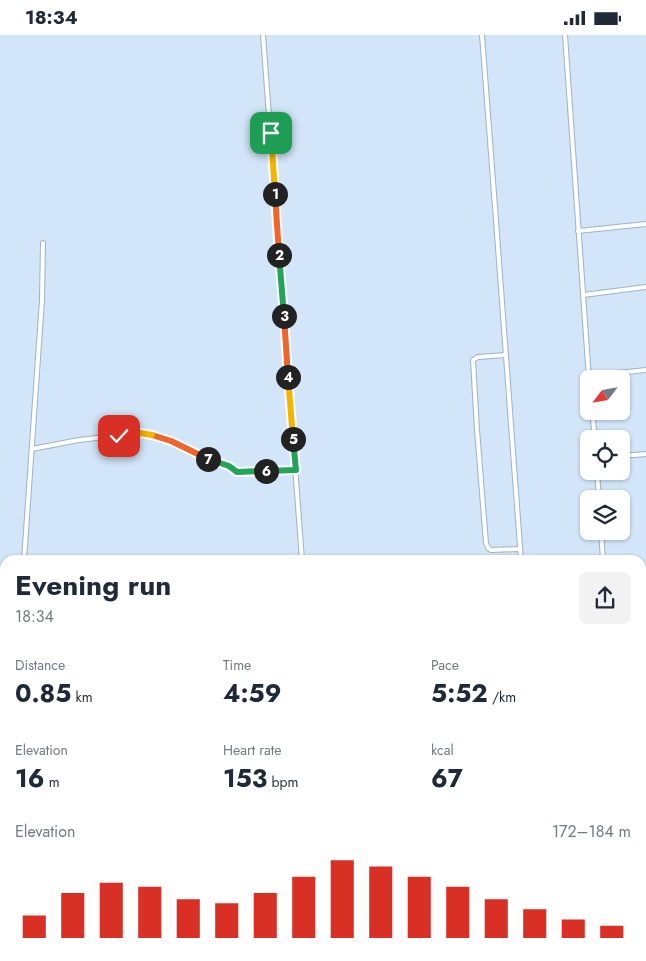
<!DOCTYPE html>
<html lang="en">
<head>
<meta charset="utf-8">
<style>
	body { margin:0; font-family:Jost,sans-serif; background:#f2f2f3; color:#1f2937; height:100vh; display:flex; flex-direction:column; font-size:19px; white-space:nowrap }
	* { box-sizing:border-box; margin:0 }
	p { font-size:16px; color:#747a83 }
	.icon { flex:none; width:28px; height:28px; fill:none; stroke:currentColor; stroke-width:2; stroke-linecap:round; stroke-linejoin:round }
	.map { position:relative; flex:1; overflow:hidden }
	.drawer { position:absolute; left:0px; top:520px; width:646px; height:406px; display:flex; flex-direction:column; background:#fff; border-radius:15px 15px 0 0; box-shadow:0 1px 4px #0004 }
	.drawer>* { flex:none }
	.needle { width:32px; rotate:239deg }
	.buttons { position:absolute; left:580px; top:335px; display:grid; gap:10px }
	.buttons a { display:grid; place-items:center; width:50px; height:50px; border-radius:8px; background:#fff; box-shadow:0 1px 4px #0004; font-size:25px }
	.pin { position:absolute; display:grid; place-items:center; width:42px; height:42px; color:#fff; margin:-21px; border-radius:10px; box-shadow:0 2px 8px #0006 }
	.km { position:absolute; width:25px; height:25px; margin:-12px; border-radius:50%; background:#222; color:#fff; font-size:14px; line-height:25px; text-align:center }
	.round { display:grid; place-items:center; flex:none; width:52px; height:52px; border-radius:8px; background:#f2f2f3 }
	.head { display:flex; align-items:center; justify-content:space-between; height:85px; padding:0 15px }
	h1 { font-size:28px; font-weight:700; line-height:38px }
	.stats { display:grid; grid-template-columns:repeat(3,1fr); gap:8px; height:85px; padding:5px 15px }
	.stats div { display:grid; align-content:center }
	.stats b { font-size:25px; font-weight:700 }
	.stats small { font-size:14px; font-weight:400 }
	.stats p { font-size:14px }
	.chart { height:140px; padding:10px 15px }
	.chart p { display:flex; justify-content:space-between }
	.chart svg { width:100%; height:90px; margin-top:5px; stroke:#d93025; stroke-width:6 }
	.status { display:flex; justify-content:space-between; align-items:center; height:35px; padding:0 25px; background:#fff; direction:ltr }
	.status svg { height:14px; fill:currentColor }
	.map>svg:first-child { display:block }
</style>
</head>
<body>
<div class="status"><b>18:34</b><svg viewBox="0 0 49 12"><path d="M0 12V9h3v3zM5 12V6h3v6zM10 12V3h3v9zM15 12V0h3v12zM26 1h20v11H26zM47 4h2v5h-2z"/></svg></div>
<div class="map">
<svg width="646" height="926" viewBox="0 0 646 926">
	<rect width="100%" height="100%" fill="#d3e6f9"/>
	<polygon fill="#c0d9f0" points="108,921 448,921 449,926 109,926"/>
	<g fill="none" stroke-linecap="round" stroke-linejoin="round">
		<g stroke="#9fb1c3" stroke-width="6">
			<g id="minor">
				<polyline points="263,0 302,525"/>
				<path d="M482,0C495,175 509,350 521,525"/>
				<polyline points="565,0 589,344"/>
				<polyline points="578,196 646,189"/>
				<polyline points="583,260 646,252"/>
				<polyline points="506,320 478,322 473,325 477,395 486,508 488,513 491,515 520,514"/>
				<polyline points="589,341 646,335"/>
				<polyline points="592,376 595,404"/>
				<polyline points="32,414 79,405 140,398 171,406 195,418 229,431 237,437 296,435"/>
				<polyline points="621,421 646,419"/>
				<polyline points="597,436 599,464"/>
				<polyline points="601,496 603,525"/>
				<polyline points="24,525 42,265 43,208"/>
				<polyline points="0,567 5,567"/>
				<polyline points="0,634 5,633"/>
				<polyline points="0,723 5,722"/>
				<polyline points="641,735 646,735"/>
				<polyline points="0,795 5,795"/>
				<polyline points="641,797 646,872"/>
				<polyline points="0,834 5,834"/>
				<polyline points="641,895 646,894"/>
				<polyline points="0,900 5,900"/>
				<polyline points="31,921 32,926"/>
				<polyline points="101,921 102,926"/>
				<polyline points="455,921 455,926"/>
			</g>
		</g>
		<use href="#minor" stroke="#fff" stroke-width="4"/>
	</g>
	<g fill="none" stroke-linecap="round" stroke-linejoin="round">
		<g stroke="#fff" stroke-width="10">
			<polyline id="split-1" points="271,98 275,159"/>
		</g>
		<g stroke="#fff" stroke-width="10">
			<polyline id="split-2" points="275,159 279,220"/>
		</g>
		<g stroke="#fff" stroke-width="10">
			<polyline id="split-3" points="279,220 284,281"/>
		</g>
		<g stroke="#fff" stroke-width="10">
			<polyline id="split-4" points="284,281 288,342"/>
		</g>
		<g stroke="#fff" stroke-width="10">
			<polyline id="split-5" points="288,342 293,404"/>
		</g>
		<g stroke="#fff" stroke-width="10">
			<polyline id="split-6" points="266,436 296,435 293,404"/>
		</g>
		<g stroke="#fff" stroke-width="10">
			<polyline id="split-7" points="208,424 229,431 237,437 266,436"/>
		</g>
		<g stroke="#fff" stroke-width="10">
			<polyline id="split-8" points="152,400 171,406 208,424"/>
		</g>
		<g stroke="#fff" stroke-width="10">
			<polyline id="split-9" points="119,401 140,398 152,400"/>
		</g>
		<use href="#split-1" stroke="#f5b400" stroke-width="6"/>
		<use href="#split-2" stroke="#f0652b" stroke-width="6"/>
		<use href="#split-3" stroke="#22a559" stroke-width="6"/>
		<use href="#split-4" stroke="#f0652b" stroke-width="6"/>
		<use href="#split-5" stroke="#f5b400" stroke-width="6"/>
		<use href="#split-6" stroke="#22a559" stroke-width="6"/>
		<use href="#split-7" stroke="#22a559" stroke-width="6"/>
		<use href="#split-8" stroke="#f0652b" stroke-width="6"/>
		<use href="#split-9" stroke="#f5b400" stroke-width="6"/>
	</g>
</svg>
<div class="buttons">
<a><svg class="needle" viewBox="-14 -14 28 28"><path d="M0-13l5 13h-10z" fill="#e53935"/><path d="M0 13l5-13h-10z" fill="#747a83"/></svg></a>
<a><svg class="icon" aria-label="locate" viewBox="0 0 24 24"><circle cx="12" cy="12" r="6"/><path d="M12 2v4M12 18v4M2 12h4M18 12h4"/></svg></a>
<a><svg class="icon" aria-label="layers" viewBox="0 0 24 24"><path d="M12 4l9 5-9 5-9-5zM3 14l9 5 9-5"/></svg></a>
</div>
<div class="pin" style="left:271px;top:98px;background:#1e9e55"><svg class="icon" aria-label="arrive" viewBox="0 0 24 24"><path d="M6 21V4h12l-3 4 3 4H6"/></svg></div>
<div class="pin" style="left:119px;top:401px;background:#d93025"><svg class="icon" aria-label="check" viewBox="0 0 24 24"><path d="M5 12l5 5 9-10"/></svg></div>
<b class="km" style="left:275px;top:159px">1</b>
<b class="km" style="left:279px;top:220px">2</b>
<b class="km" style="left:284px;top:281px">3</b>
<b class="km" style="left:288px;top:342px">4</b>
<b class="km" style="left:293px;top:404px">5</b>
<b class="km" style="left:266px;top:436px">6</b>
<b class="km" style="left:208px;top:424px">7</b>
<section class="drawer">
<div class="head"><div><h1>Evening run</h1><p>18:34</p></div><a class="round"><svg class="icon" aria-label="share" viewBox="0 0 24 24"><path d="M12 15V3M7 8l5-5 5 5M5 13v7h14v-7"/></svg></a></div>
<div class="stats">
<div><p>Distance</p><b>0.85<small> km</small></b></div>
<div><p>Time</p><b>4:59</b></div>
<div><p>Pace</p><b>5:52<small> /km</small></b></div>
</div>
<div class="stats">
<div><p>Elevation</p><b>16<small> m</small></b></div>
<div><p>Heart rate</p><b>153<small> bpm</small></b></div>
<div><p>kcal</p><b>67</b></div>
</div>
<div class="chart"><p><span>Elevation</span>172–184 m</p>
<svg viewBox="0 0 160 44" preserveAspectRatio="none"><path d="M5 44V33M15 44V22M25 44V17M35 44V19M45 44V25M55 44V27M65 44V22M75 44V14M85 44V6M95 44V9M105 44V14M115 44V19M125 44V25M135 44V30M145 44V35M155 44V38"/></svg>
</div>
</section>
</div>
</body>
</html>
